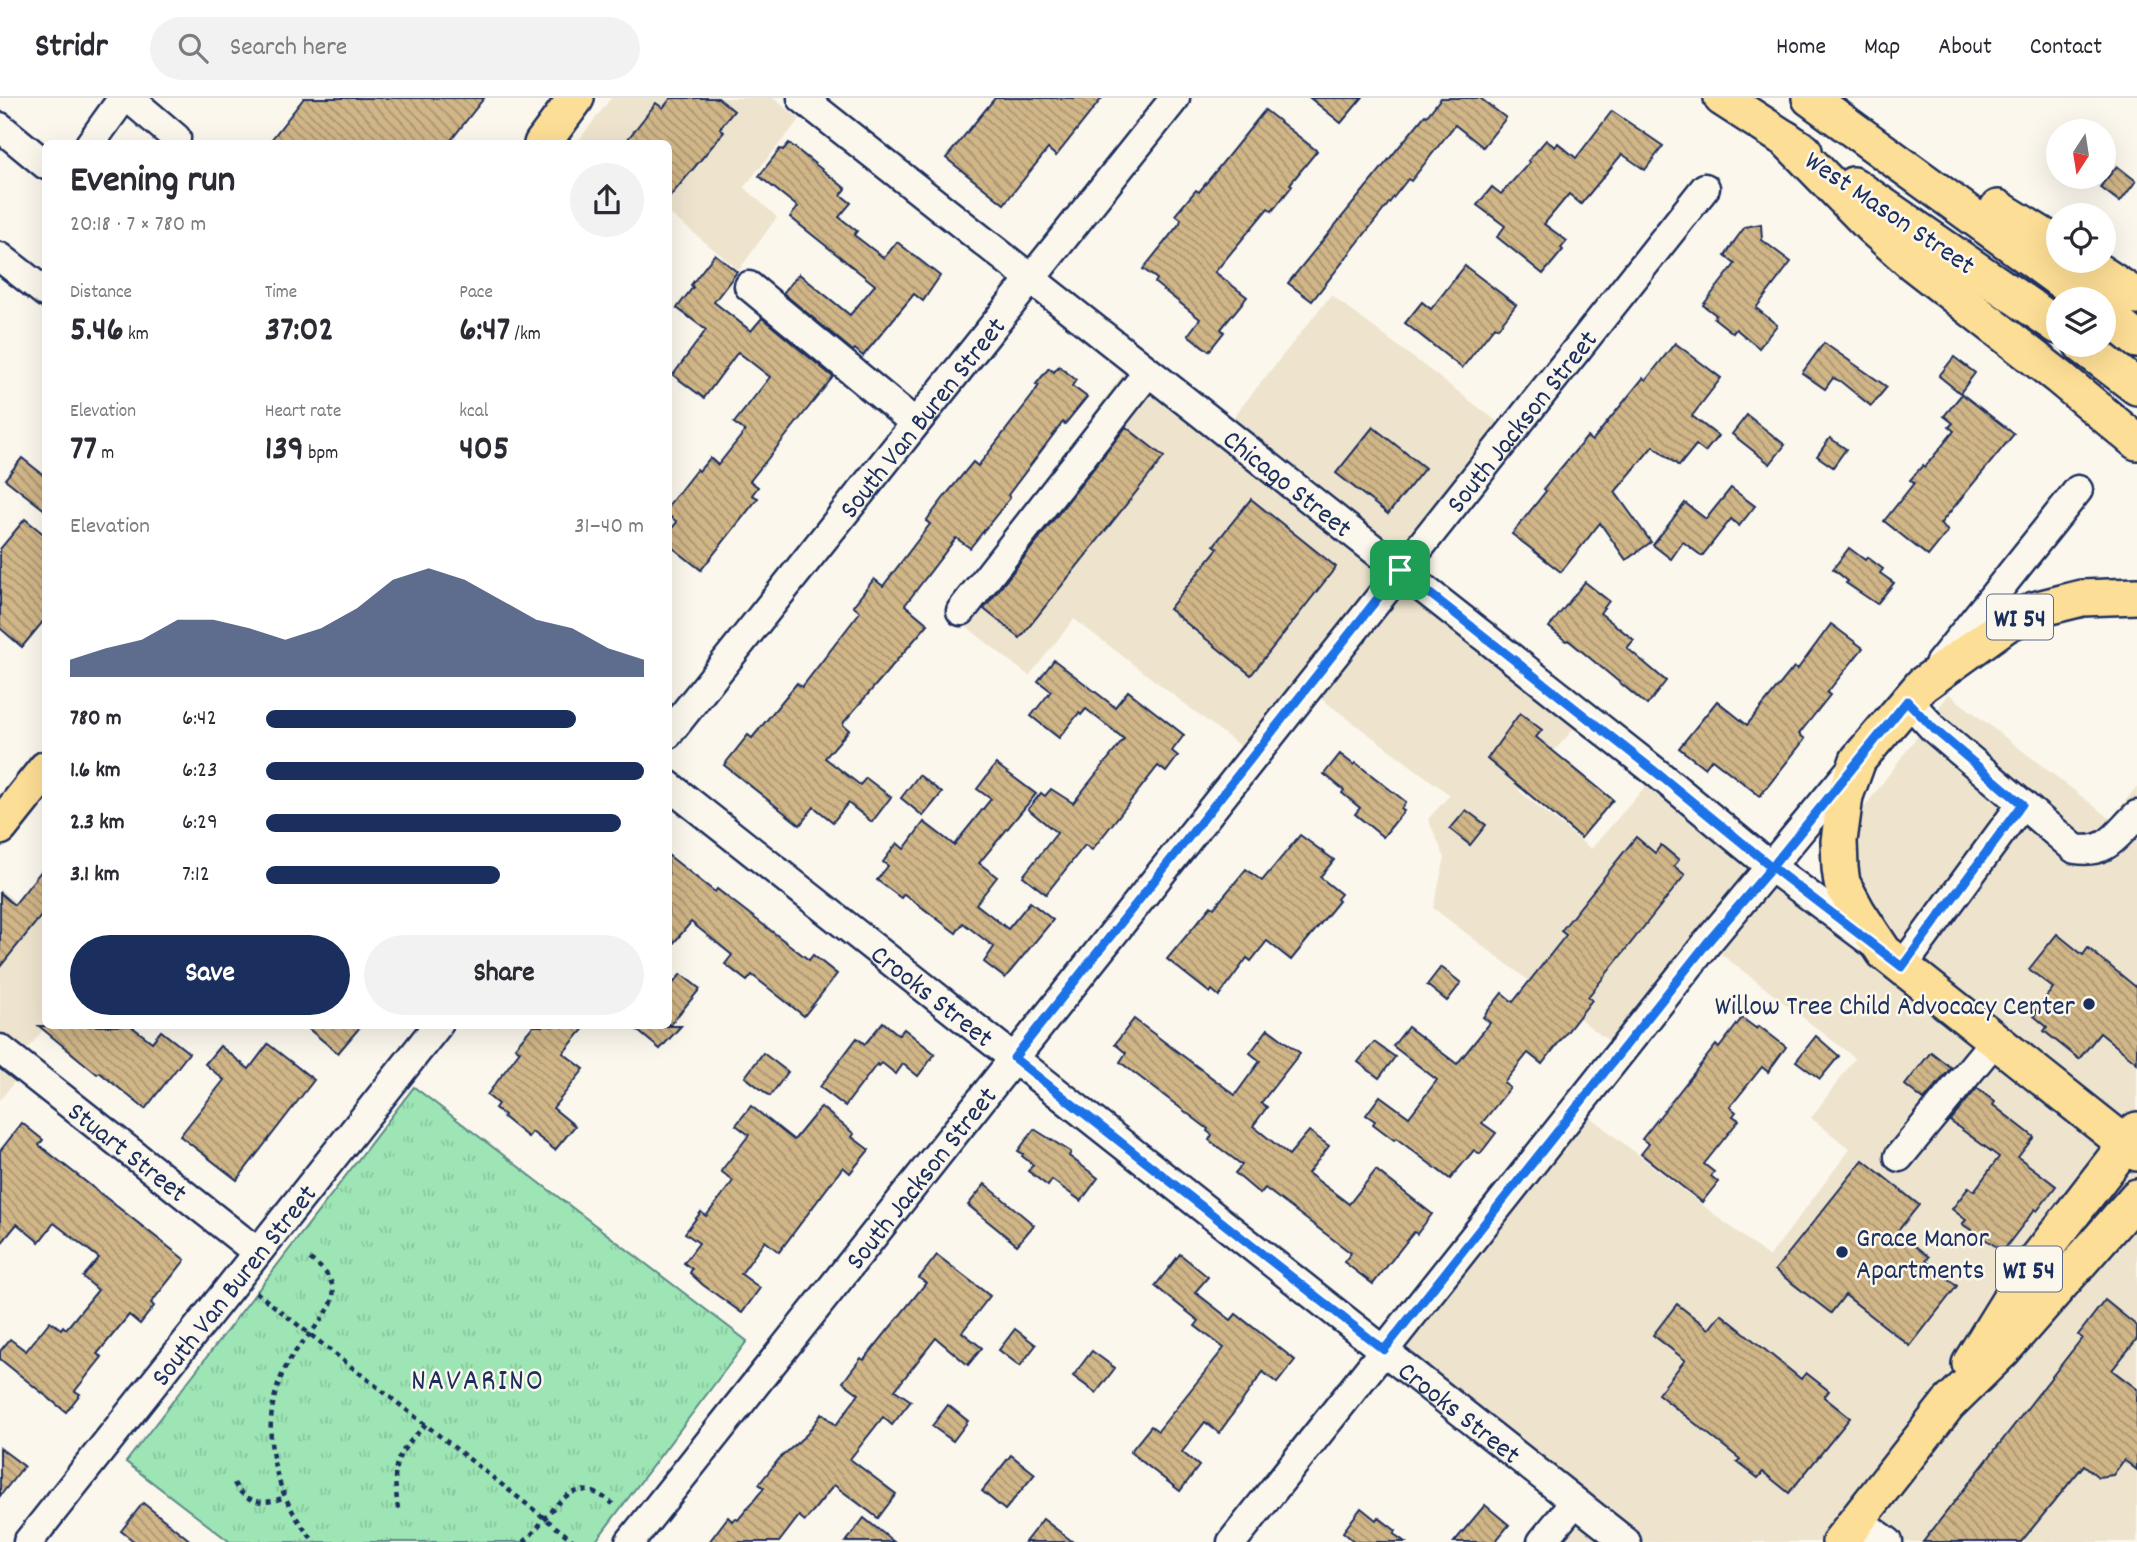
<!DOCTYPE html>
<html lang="en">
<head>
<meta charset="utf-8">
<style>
	body { margin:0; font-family:Dekko,sans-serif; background:#f2f2f3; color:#2b2b33; height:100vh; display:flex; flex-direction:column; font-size:26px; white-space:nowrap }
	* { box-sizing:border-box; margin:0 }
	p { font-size:23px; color:#7c7c81 }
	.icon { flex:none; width:38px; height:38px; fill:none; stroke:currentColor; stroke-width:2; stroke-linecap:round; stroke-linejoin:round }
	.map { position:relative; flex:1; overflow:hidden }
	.drawer { position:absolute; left:42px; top:42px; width:630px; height:889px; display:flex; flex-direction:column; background:#fff; border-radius:10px; box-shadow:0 7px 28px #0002 }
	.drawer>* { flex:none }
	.needle { width:46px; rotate:192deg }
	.buttons { position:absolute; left:2046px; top:21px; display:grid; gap:14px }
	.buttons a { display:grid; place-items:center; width:70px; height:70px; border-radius:50%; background:#fff; box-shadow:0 7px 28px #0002; font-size:35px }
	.pin { position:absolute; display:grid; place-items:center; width:60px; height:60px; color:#fff; margin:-30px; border-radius:14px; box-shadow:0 4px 10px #0006 }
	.round { display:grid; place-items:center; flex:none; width:74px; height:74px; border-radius:37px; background:#f2f2f3 }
	.summary { display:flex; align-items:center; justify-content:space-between; height:119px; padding:0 28px }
	h1 { font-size:38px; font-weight:800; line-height:52px }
	.metrics { display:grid; grid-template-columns:repeat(3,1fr); gap:10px; height:119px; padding:7px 28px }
	.metrics div { display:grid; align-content:center }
	.metrics b { font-size:35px; font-weight:800 }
	.metrics small { font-size:19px; font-weight:400 }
	.metrics p { font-size:19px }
	.chart { height:196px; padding:14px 28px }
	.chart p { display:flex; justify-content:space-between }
	.chart svg { width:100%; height:126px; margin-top:7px; fill:#1b2f5e; opacity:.7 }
	.cta { display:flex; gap:14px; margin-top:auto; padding:14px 28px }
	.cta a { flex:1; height:80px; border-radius:42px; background:#1b2f5e; color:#fff; font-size:28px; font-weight:800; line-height:80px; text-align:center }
	.cta a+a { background:#f2f2f3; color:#2b2b33 }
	ul { padding:0 28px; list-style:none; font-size:23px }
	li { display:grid; grid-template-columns:112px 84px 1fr; align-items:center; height:52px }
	li i { height:18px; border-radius:9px; background:#1b2f5e }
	header { display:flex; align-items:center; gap:42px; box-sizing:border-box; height:98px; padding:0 35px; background:#fff; border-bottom:2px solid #e1e1e2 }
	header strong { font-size:33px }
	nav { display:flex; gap:38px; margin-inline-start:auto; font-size:24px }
	.search { width:490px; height:63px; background:#f2f2f3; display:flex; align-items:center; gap:18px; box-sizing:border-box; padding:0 24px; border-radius:38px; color:#7c7c81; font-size:26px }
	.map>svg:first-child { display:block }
</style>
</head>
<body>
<header>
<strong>Stridr</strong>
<div class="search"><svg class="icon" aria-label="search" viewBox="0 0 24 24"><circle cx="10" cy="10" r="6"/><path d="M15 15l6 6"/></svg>Search here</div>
<nav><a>Home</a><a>Map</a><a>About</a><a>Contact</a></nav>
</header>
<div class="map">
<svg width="2137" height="1444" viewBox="0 0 2137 1444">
	<defs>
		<pattern id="park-tufts" width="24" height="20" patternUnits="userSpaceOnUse" patternTransform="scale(1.75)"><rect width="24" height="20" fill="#9de5b4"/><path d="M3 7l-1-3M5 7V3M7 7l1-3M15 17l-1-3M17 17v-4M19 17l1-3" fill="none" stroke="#87c59d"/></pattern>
		<pattern id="building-back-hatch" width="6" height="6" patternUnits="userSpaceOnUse" patternTransform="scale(1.75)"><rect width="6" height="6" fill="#d1b687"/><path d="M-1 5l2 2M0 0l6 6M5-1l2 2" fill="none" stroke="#a99472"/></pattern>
	</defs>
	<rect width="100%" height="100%" fill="#fbf7ec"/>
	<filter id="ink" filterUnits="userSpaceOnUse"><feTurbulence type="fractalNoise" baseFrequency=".0143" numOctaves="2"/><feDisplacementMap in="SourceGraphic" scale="14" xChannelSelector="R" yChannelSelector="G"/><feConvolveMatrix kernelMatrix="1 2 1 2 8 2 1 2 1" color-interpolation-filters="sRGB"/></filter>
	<g filter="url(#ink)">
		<g fill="#eee4ce">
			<polygon points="611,0 773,0 800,21 744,89 777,119 739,172 669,115 668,46 583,46 579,42"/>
			<polygon points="1331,197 1511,334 1400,473 1585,618 1519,693 1591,751 1657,675 1882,853 1839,743 1949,596 2111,721 2137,688 2137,1444 1542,1444 1574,1404 1384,1252 1577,1009 1769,1159 1850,1051 1811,1020 1855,960 1707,845 1622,953 1433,810 1445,760 1428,721 1450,697 1308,591 1253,658 1074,521 1029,578 948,514 1133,262 1223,332"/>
			<polygon points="0,791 45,828 46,928 17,964 25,970 0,1002"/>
		</g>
		<polygon fill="url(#park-tufts)" stroke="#5c8a89" stroke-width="2" points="414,989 747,1243 595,1444 230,1444 126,1364"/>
		<g fill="url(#building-back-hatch)" stroke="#1b2f5e" stroke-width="2">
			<polygon points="304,0 484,0 448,46 268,46"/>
			<polygon points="671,0 718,0 734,13 720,30 724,34 668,101 668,46 624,46 656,5 663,10"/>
			<polygon points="995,0 1102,0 1056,58 1048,51 1004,106 946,60"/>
			<polygon points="1310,0 1362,0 1341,25"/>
			<polygon points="1441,0 1480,0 1506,20 1483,49 1455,27 1411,83 1408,81 1312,203 1288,185 1425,17 1427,18"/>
			<polygon points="1265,12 1317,53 1290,86 1292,88 1272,113 1268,110 1215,174 1247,199 1221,231 1224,234 1209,253 1188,237 1200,221 1155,185 1157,181 1143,171 1180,125 1181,121 1175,117 1196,92 1199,94"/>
			<polygon points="1612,13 1663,48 1645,72 1622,56 1581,106 1569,96 1544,126 1567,143 1561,150 1563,152 1543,176 1497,139 1505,128 1477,107 1492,89 1501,96 1530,64 1528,63 1546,42 1555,49 1558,45 1576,60"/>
			<polygon points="789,45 846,91 841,97 851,105 839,119 857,133 854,137 884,160 897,144 940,178 923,203 914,196 863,258 855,251 853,253 783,195 799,176 850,217 875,187 790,119 798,109 759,78 780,51 783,52"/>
			<polygon points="2117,68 2136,83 2120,104 2100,89"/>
			<polygon points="1761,126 1762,142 1791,164 1756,210 1777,227 1759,250 1736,231 1733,235 1714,220 1716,217 1703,207 1735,166 1725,158 1736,141 1745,129"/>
			<polygon points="715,156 737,174 714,204 751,233 762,220 833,279 750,383 758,389 752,397 758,400 701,472 668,446 668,435 677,424 668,417 668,408 697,371 699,373 710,360 718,367 745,333 734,325 770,279 738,254 704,300 673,277 706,232 677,210 693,189 691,187"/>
			<polygon points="1465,168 1516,207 1498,230 1495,228 1462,270 1405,225 1422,204 1431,211"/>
			<polygon points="1675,245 1721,280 1692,318 1718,338 1705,354 1696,347 1679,368 1653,348 1615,394 1651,444 1626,462 1600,425 1561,474 1512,436 1546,393 1544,391 1555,377 1587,339 1592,343 1643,280 1646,282"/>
			<polygon points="1824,245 1887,289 1871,308 1840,283 1833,280 1825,291 1802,275"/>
			<polygon points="1954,259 1975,275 1960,295 1939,278"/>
			<polygon points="1059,268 1076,282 1072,288 1087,299 1065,326 1063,324 1008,397 1010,400 970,450 956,440 905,507 928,526 844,624 843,627 849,632 825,660 860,687 866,680 891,699 872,724 848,705 833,724 814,709 800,727 724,667 748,637 752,640 797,585 802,589 860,514 853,508 874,481 883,488 930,426 926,423 945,398 973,364 978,368 1032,298 1039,287 1036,286 1049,270 1054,274"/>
			<polygon points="1962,296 2014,336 1940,426 1948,433 1928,458 1884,423 1914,385 1910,382 1923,367 1925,369 1954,333 1949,329 1953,325 1944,318"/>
			<polygon points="1747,317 1785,347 1770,366 1732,336"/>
			<polygon points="1126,329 1164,359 1020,540 984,511"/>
			<polygon points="1373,329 1425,370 1388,416 1336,375"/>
			<polygon points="1830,340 1846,351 1833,369 1817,358"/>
			<polygon points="22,360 46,379 46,413 5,381"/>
			<polygon points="1731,390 1755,408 1739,428 1731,421 1702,458 1683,444 1671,461 1653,447 1685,405 1706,421"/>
			<polygon points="1251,401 1336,469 1251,577 1169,511 1218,450 1214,447"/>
			<polygon points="25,421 46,438 46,520 22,549 0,530 0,451"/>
			<polygon points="1849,450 1865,462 1867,459 1883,471 1880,475 1894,485 1877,506 1846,485 1848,483 1833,471"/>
			<polygon points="1585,484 1609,503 1600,515 1634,542 1627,550 1666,583 1647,607 1568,542 1566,543 1549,529"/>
			<polygon points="1831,526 1863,550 1827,595 1830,597 1799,636 1805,641 1760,698 1712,661 1705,670 1679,650 1717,603 1747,627 1794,569 1797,572"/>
			<polygon points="1054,562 1115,609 1128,593 1184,637 1172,653 1178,658 1166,674 1158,668 1092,752 1085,747 1046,796 1023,778 1057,735 1028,711 1041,695 1045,698 1051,691 1073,705 1124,641 1086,611 1081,617 1079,615 1059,640 1031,618 1051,593 1038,583"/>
			<polygon points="1520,615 1542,632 1536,639 1613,702 1581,740 1487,661"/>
			<polygon points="1340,656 1354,667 1356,665 1406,704 1401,711 1404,713 1383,739 1355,716 1360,710 1342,695 1344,692 1324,676"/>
			<polygon points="996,666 1036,696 979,765 997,779 976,806 1008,831 1030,804 1053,822 1005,880 984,864 994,849 963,825 956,835 904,796 901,800 877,782 888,768 883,764 897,745 904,751 924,724 954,747 991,701 977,691"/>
			<polygon points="919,677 942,695 923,718 901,700"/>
			<polygon points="1466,712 1486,727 1470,747 1450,731"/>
			<polygon points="1300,737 1334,762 1320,779 1341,796 1337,801 1339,803 1291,862 1267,843 1251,863 1247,860 1219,898 1212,892 1210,895 1167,861 1211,808 1214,810 1246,771 1262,783"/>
			<polygon points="1636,739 1655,755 1661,747 1679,762 1674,768 1685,777 1588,899 1592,902 1542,966 1528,955 1504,985 1510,990 1482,1025 1496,1035 1480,1056 1474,1052 1450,1081 1396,1040 1394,1042 1373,1026 1375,1023 1366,1017 1380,998 1409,1019 1437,982 1393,948 1408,929 1457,966 1490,925 1483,919 1502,895 1513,904 1566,837 1561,833"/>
			<polygon points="668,757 715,794 717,791 809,862 813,857 837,876 804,918 752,877 747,883 725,866 732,857 691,824 668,852"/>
			<polygon points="46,767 46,812 0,869 0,795 14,807"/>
			<polygon points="2057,836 2083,857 2088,850 2137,890 2137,965 2100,935 2079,961 2044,933 2047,929 2034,918 2037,914 2035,913 2053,890 2029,871"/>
			<polygon points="1441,869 1461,885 1447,903 1427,887"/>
			<polygon points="681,876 700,891 669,928 681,928 660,951 632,928 668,928 668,891"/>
			<polygon points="1742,920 1757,931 1759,928 1786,949 1768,974 1762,969 1730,1009 1736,1014 1733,1018 1739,1022 1704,1066 1714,1074 1711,1078 1718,1084 1702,1104 1641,1056 1649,1046 1642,1041 1716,947 1719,950"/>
			<polygon points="1134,921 1235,997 1260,963 1250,955 1268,931 1300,955 1261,1005 1267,1009 1253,1028 1289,1057 1309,1033 1329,1048 1308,1075 1349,1106 1376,1072 1432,1116 1417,1136 1414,1134 1373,1186 1344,1164 1351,1155 1265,1090 1260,1096 1235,1075 1242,1067 1209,1042 1212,1037 1207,1033 1208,1031 1120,964 1126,955 1115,946"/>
			<polygon points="883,924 899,937 904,931 935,956 918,978 903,966 896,976 882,965 879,968 877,966 845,1008 820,989 857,940 865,946"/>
			<polygon points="39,928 131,928 152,944 161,933 189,955 145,1011 99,974 97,976"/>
			<polygon points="305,928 361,928 338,955"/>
			<polygon points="533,928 586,928 563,955 584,971 553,1010 575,1028 555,1052 532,1034 528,1039 503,1019 504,1017 495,1010 498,1006 487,997 520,953 515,949"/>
			<polygon points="1816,938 1839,958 1820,981 1796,963"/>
			<polygon points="1374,944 1395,959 1379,980 1358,964"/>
			<polygon points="268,946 314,982 237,1082 180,1038 224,982 205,966 220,948 249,971"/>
			<polygon points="1931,954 1951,970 1924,1002 1905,987"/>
			<polygon points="763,955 788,974 770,998 745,979"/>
			<polygon points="1977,990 1995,1004 1993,1007 2034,1039 2018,1059 2056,1088 2037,1113 2035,1111 2003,1153 1962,1126 1966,1122 1952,1111 1969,1089 1974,1093 1999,1059 1950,1023"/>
			<polygon points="751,1008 794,1042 821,1009 854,1036 852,1039 869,1052 850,1075 843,1069 779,1154 765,1143 741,1176 760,1190 742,1215 703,1187 690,1175 692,1171 684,1165 699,1145 685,1135 701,1114 706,1118 733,1083 721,1073 749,1037 736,1027"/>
			<polygon points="22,1025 43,1042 39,1047 185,1162 151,1205 154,1208 140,1226 129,1217 97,1256 102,1259 75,1293 80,1296 66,1314 0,1261 0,1253 10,1241 26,1253 50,1223 61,1231 63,1228 66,1231 98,1192 83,1179 99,1160 54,1125 39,1144 17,1126 0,1147 0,1053"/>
			<polygon points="1034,1031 1071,1054 1069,1058 1098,1080 1081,1103 1052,1082 1048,1088 1028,1073 1033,1067 1022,1058 1023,1056 1018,1053"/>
			<polygon points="1863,1062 1919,1107 1897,1134 1929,1159 1926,1163 1957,1188 1910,1248 1845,1197 1831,1215 1775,1172"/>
			<polygon points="985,1086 1034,1127 1017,1147 968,1107"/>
			<polygon points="1180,1156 1208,1179 1195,1194 1231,1222 1236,1216 1295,1262 1277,1285 1263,1274 1219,1335 1205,1324 1182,1354 1199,1368 1180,1393 1130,1354 1151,1328 1158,1333 1224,1250 1195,1228 1199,1223 1155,1188"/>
			<polygon points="937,1157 990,1198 962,1234 982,1250 968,1267 936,1240 895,1292 911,1303 892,1327 883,1319 850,1361 896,1396 878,1420 834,1387 805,1423 799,1418 779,1444 709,1444 728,1419 732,1423 735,1420 738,1422 764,1390 759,1386 779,1361 807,1336 822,1315 836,1327 859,1296 843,1284 861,1260 864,1262 926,1185 919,1180"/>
			<polygon points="2105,1202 2137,1228 2137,1241 2112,1272 2137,1291 2137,1372 2124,1362 2113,1377 2098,1379 2084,1367 2021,1444 1923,1444 2082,1240 2078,1237"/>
			<polygon points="1677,1206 1709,1231 1721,1216 1801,1281 1806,1275 1829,1293 1824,1299 1850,1320 1789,1395 1763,1374 1758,1380 1737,1364 1740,1361 1658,1296 1685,1262 1653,1237"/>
			<polygon points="1015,1231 1036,1247 1020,1268 999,1252"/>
			<polygon points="1092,1253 1115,1270 1096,1295 1073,1278"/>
			<polygon points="948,1307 968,1323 953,1343 932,1328"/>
			<polygon points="0,1350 24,1368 0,1398"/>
			<polygon points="1011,1357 1035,1376 1005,1412 982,1393"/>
			<polygon points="143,1405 192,1444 135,1444 121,1433"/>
			<polygon points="1485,1407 1509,1427 1495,1444 1454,1444"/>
			<polygon points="1361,1410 1376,1422 1378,1419 1396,1433 1394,1436 1405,1444 1355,1444 1343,1434"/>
			<polygon points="864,1420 894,1444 846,1444"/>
			<polygon points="1043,1421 1073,1444 1025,1444"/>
		</g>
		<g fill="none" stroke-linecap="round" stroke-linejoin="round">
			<g stroke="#1b2f5e" stroke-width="33">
				<g id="minor">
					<polyline points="129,0 176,40"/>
					<path id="s1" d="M802,0L1657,675L1771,769L1874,846"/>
					<polyline points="0,29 46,67"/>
					<polyline points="90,46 123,0"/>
					<polyline points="0,159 46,195"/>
					<polyline points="749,188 915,325"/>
					<polyline points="961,513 1148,274"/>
					<polyline points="1939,566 2078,392"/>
					<path d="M1907,602L1934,631L2075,751C2108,756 2115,738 2137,717"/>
					<path id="s2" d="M668,636L1175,0"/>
					<path id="s3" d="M668,687L1626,1444"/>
					<polyline points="1902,869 2022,706"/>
					<path id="s4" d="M0,951L257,1154"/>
					<polyline points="1899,1059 1995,942"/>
					<polyline points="1857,1422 1888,1444"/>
					<path id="s5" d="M28,1444L437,928"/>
					<path id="s6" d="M630,1444L1705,90"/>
					<polyline points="1232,1444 1707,845 1852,670"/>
					<polyline points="1542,1444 1575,1404"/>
				</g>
			</g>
			<g stroke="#1b2f5e" stroke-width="40">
				<g id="major">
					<polyline points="1722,0 1804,53"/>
					<polyline points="1810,0 2086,201"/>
					<polyline points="1786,41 1872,129 1914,166 2059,279 2137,344"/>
					<polyline points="542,46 576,0"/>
					<polyline points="1853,87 2058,228"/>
					<polyline points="1998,110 2058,147"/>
					<polyline points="2082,163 2137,199"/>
					<polyline points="2104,215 2137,242"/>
					<polyline points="2082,247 2137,289"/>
					<polyline points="2137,498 2082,500 2034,512 2005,527 1922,587 1858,662 1845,698 1839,743 1840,770 1842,785 1857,813 1884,854 2137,1055"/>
					<polyline points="0,729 46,671"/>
					<polyline points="1970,1266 2025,1177 2137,1032"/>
					<polyline points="1840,1444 1948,1306 2002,1253 2137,1099"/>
				</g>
			</g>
			<g stroke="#1b2f5e" stroke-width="4.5" stroke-dasharray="5 5" stroke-linecap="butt">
				<path d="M310,1161C323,1170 336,1183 333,1200C330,1216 303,1242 293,1257C254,1315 269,1394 315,1444"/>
				<polyline points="256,1194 575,1444"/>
				<path d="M234,1385C245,1405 264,1408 285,1399"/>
				<path d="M398,1411C392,1362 393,1362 426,1326"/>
				<path d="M524,1444C553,1417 568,1369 613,1406"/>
			</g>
			<use href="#minor" stroke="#fbf7ec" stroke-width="28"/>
			<use href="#major" stroke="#fdde96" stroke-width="35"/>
		</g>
	</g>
	<g fill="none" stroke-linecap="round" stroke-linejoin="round" filter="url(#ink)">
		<g stroke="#fff" stroke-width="14">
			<polyline id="route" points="1400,472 1014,960 1384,1252 1707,845 1772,769 1902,869 2022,706 1934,631 1907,603 1772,769 1657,675 1400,472"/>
		</g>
		<use href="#route" stroke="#1a73e8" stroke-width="9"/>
	</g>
	<g fill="#1b2f5e" stroke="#fbf7ec" stroke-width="2.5">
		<circle cx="2089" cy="906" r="7"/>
		<circle cx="1842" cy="1154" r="7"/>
	</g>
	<g text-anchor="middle" stroke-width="5" stroke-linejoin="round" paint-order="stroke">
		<g fill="#fbf7ec" stroke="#5e6b89" stroke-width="2">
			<rect x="1987" y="496.5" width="66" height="45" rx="5"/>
			<rect x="1996" y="1148.5" width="66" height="45" rx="5"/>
		</g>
		<g font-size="26" font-weight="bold" fill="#1b2f5e">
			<text x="2020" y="528">WI 54</text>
			<text x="2029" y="1180">WI 54</text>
		</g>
		<g font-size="28" fill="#1b2f5e" stroke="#fbf7ec">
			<text transform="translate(1891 113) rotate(34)" y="10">West Mason Street</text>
			<text dy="10" stroke="none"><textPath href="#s2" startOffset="406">South Van Buren Street</textPath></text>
			<text dy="10" stroke="none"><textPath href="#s6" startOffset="1432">South Jackson Street</textPath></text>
			<text dy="10" stroke="none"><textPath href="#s1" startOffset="620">Chicago Street</textPath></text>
			<text dy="10" stroke="none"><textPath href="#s3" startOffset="338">Crooks Street</textPath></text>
			<text dy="10" stroke="none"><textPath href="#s4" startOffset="164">Stuart Street</textPath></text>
			<text dy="10" stroke="none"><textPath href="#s6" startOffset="466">South Jackson Street</textPath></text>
			<text dy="10" stroke="none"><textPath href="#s5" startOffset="329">South Van Buren Street</textPath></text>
			<text dy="10" stroke="none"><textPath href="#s3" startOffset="1010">Crooks Street</textPath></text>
		</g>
		<g font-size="28" fill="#1b2f5e" stroke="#fbf7ec" text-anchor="end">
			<text x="2075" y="916">Willow Tree Child Advocacy Center</text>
			<text x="1856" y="1148" text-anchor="start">Grace Manor<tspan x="1856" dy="32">Apartments</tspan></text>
		</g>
		<g font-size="30" letter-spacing="2" fill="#1b2f5e" stroke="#fbf7ec">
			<text x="478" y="1291">NAVARINO</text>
		</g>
	</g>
</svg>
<div class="buttons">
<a><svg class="needle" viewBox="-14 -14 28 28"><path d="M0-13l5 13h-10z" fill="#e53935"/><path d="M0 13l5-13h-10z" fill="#7c7c81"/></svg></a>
<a><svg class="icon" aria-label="locate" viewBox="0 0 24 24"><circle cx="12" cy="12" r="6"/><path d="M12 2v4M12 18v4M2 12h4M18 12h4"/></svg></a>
<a><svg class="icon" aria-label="layers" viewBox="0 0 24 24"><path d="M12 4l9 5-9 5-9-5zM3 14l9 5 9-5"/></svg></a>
</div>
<div class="pin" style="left:1400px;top:472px;background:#1e9e55"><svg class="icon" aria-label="arrive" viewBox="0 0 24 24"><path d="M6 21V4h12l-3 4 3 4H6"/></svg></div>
<section class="drawer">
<div class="summary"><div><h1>Evening run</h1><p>20:18 · 7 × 780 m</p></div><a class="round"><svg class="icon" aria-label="share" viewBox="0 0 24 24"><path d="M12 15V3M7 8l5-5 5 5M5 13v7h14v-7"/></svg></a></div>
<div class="metrics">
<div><p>Distance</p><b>5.46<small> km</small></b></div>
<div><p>Time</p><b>37:02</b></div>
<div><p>Pace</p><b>6:47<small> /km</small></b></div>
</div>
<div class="metrics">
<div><p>Elevation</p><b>77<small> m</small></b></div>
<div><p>Heart rate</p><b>139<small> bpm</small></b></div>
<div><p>kcal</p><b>405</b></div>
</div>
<div class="chart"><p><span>Elevation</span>31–40 m</p>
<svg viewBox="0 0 160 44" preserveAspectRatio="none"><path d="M0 44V38L10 34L20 31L30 24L40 24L50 27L60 31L70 27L80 20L90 10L100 6L110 10L120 17L130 24L140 27L150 34L160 38V44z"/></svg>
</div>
<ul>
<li><b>780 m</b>6:42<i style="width:82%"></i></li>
<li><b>1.6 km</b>6:23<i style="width:100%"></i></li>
<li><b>2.3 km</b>6:29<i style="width:94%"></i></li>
<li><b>3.1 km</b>7:12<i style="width:62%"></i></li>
</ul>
<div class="cta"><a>Save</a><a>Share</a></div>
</section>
</div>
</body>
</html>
